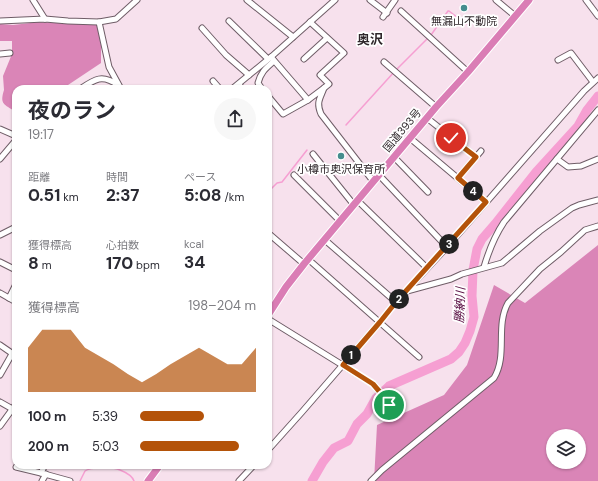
<!DOCTYPE html>
<html lang="ja">
<head>
<meta charset="utf-8">
<style>
	body { margin:0; font-family:"DM Sans","Noto Sans JP",sans-serif; background:#f7f7f7; color:#2b2b33; height:100vh; display:flex; flex-direction:column; font-size:15px; white-space:nowrap }
	* { box-sizing:border-box; margin:0 }
	p { font-size:13px; color:#7c7c81 }
	.icon { flex:none; width:22px; height:22px; fill:none; stroke:currentColor; stroke-width:2; stroke-linecap:round; stroke-linejoin:round }
	.map { position:relative; flex:1; overflow:hidden }
	.sheet { position:absolute; left:12px; top:85px; width:260px; height:384px; display:flex; flex-direction:column; background:#fff; border-radius:12px; box-shadow:0 1px 3px #0004 }
	.sheet>* { flex:none }
	.controls { position:absolute; left:546px; top:429px; display:grid; gap:8px }
	.controls a { display:grid; place-items:center; width:40px; height:40px; border-radius:50%; background:#fff; box-shadow:0 1px 3px #0004; font-size:20px }
	.pin { position:absolute; display:grid; place-items:center; width:34px; height:34px; color:#fff; margin:-17px; border:2px solid #fff; border-radius:50%; box-shadow:0 1px 4px #0007 }
	.km { position:absolute; width:20px; height:20px; margin:-10px; border-radius:50%; background:#222; color:#fff; font-size:11px; line-height:20px; text-align:center }
	.round { display:grid; place-items:center; flex:none; width:42px; height:42px; border-radius:21px; background:#f7f7f7 }
	.head { display:flex; align-items:center; justify-content:space-between; height:68px; padding:0 16px }
	h1 { font-size:22px; font-weight:700; line-height:30px }
	.metrics { display:grid; grid-template-columns:repeat(3,1fr); gap:6px; height:68px; padding:4px 16px }
	.metrics div { display:grid; align-content:center }
	.metrics b { font-size:17px; font-weight:700 }
	.metrics small { font-size:11px; font-weight:400 }
	.metrics p { font-size:11px }
	.chart { height:112px; padding:8px 16px }
	.chart p { display:flex; justify-content:space-between }
	.chart svg { width:100%; height:72px; margin-top:4px; fill:#b45309; opacity:.7 }
	ul { padding:0 16px; list-style:none; font-size:13px }
	li { display:grid; grid-template-columns:64px 48px 1fr; align-items:center; height:30px }
	li i { height:10px; border-radius:5px; background:#b45309 }
	.map>svg:first-child { display:block }
</style>
</head>
<body>
<div class="map">
<svg width="598" height="481" viewBox="0 0 598 481">
	<rect width="100%" height="100%" fill="#f7e1ed"/>
	<g fill="#da85b7" fill-rule="evenodd">
		<path d="M39,22L97,25L101,45V63L62,89H16V119L14,117L13,110C3,104 0,103 4,90L3,76L12,54V41H0V24L13,25Z"/>
		<path d="M598,245V481H374L377,425L444,395L467,365L494,285L525,303ZM553,436H579V462H553Z"/>
	</g>
	<g fill="none" stroke-linecap="round" stroke-linejoin="round">
		<g stroke="#f69fd2" stroke-width="1.5">
			<polyline points="431,35 448,11 449,11 466,24 469,24"/>
			<polyline points="346,125 395,71 428,38"/>
			<polyline points="268,192 277,183 282,182 307,150"/>
			<path d="M80,481L85,471C90,467 114,467 120,470C125,472 132,475 134,481"/>
		</g>
		<polyline stroke="#f69fd2" stroke-width="9" points="312,481 323,462 334,448 348,441 357,424 367,414 376,398 389,386 451,359 459,352 465,343 470,331 474,317 472,296 473,270 477,249 482,239 495,224 536,172 578,126 587,110 598,96"/>
		<g stroke="#6f5d67" stroke-width="7">
			<g id="minor">
				<polyline points="33,0 45,19"/>
				<polyline points="247,0 293,37"/>
				<polyline points="370,0 387,13"/>
				<polyline points="496,0 515,16"/>
				<polyline points="586,0 598,16"/>
				<polyline points="401,11 468,72"/>
				<polyline points="383,17 395,0"/>
				<polyline points="0,21 45,19 68,21 99,22 116,19 137,0"/>
				<polyline points="229,21 268,59"/>
				<polyline points="99,22 109,67 121,89"/>
				<polyline points="310,22 344,53 320,75 329,84 324,88"/>
				<polyline points="202,28 226,55 249,75"/>
				<polyline points="0,54 10,53"/>
				<polyline points="271,57 308,100"/>
				<polyline points="304,59 327,38"/>
				<polyline points="558,60 571,53 593,82"/>
				<polyline points="384,62 436,107"/>
				<polyline points="213,81 220,89"/>
				<polyline points="239,84 242,89"/>
				<path d="M80,89C95,79 102,74 118,85"/>
				<polyline points="232,89 271,57 335,0"/>
				<path d="M262,89L258,83C261,72 265,69 274,61"/>
				<path d="M268,96L283,114L308,100L324,88C320,99 316,102 321,114L373,181"/>
				<polyline points="427,118 476,157"/>
				<polyline points="0,129 16,136"/>
				<polyline points="410,138 486,202"/>
				<polyline points="313,154 354,205"/>
				<polyline points="394,157 428,192"/>
				<polyline points="0,159 16,140"/>
				<polyline points="557,159 568,167 581,166 598,159"/>
				<polyline points="294,175 340,221"/>
				<polyline points="379,175 447,247"/>
				<polyline points="458,178 481,151"/>
				<polyline points="358,201 427,268"/>
				<polyline points="268,233 304,264"/>
				<polyline points="0,235 16,227"/>
				<polyline points="325,240 396,302"/>
				<polyline points="308,259 419,357"/>
				<polyline points="0,262 16,270"/>
				<path d="M484,267C489,250 494,237 504,222L598,110"/>
				<polyline points="407,291 451,279 462,274 502,263 540,231 572,208 579,205 598,200"/>
				<polyline points="0,293 16,302"/>
				<polyline points="9,298 16,284"/>
				<polyline points="268,319 373,384 379,391 389,405"/>
				<polyline points="0,345 16,356"/>
				<polyline points="0,375 12,354"/>
				<polyline points="0,402 16,411"/>
				<polyline points="0,426 16,404"/>
				<polyline points="268,450 302,412 380,322 396,302 447,247 584,91 598,78"/>
				<polyline points="16,467 41,473 70,481"/>
				<polyline points="41,473 45,465"/>
				<polyline points="42,481 46,474"/>
				<polyline points="239,481 254,465"/>
				<path d="M371,481L382,470L494,378C508,355 495,326 508,303L540,269L561,252L585,230L598,226"/>
			</g>
		</g>
		<g stroke="#fff" stroke-width="9">
			<g id="highway">
				<polyline points="268,315 286,287 304,264 436,107 468,72 529,0"/>
				<polyline points="148,481 160,465"/>
			</g>
		</g>
		<use href="#minor" stroke="#fff" stroke-width="5"/>
		<use href="#highway" stroke="#da7db5" stroke-width="7"/>
	</g>
	<g fill="none" stroke-linecap="round" stroke-linejoin="round">
		<g stroke="#fff" stroke-width="8">
			<polyline id="route" points="389,405 379,391 373,384 343,365 380,322 396,302 486,202 458,178 476,157 451,138"/>
		</g>
		<use href="#route" stroke="#b45309" stroke-width="5"/>
	</g>
	<g fill="#458d8e" stroke="#fff" stroke-width="1.5">
		<circle cx="464" cy="8" r="4"/>
		<circle cx="341" cy="156" r="4"/>
	</g>
	<g text-anchor="middle" stroke-width="3.5" stroke-linejoin="round" paint-order="stroke">
		<g font-size="11" fill="#2f272b" stroke="#fff">
			<text x="464" y="25">無漏山不動院</text>
			<text x="341" y="173">小樽市奥沢保育所</text>
		</g>
		<g font-size="11" fill="#2f272b" stroke="#fff">
			<text transform="translate(402 130) rotate(-50)" y="4">国道393号</text>
		</g>
		<g font-size="12" font-style="italic" fill="#580c41" stroke="#fff">
			<text transform="translate(460 305) rotate(-88)" y="4">勝納川</text>
		</g>
		<g font-size="13" font-weight="bold" fill="#2f272b" stroke="#fff">
			<text x="370" y="44">奥沢</text>
		</g>
	</g>
</svg>
<div class="controls">
<a><svg class="icon" aria-label="layers" viewBox="0 0 24 24"><path d="M12 4l9 5-9 5-9-5zM3 14l9 5 9-5"/></svg></a>
</div>
<div class="pin" style="left:389px;top:405px;background:#1e9e55"><svg class="icon" aria-label="arrive" viewBox="0 0 24 24"><path d="M6 21V4h12l-3 4 3 4H6"/></svg></div>
<div class="pin" style="left:451px;top:138px;background:#d93025"><svg class="icon" aria-label="check" viewBox="0 0 24 24"><path d="M5 12l5 5 9-10"/></svg></div>
<b class="km" style="left:351px;top:355px">1</b>
<b class="km" style="left:399px;top:299px">2</b>
<b class="km" style="left:449px;top:244px">3</b>
<b class="km" style="left:473px;top:191px">4</b>
<section class="sheet">
<div class="head"><div><h1>夜のラン</h1><p>19:17</p></div><a class="round"><svg class="icon" aria-label="share" viewBox="0 0 24 24"><path d="M12 15V3M7 8l5-5 5 5M5 13v7h14v-7"/></svg></a></div>
<div class="metrics">
<div><p>距離</p><b>0.51<small> km</small></b></div>
<div><p>時間</p><b>2:37</b></div>
<div><p>ペース</p><b>5:08<small> /km</small></b></div>
</div>
<div class="metrics">
<div><p>獲得標高</p><b>8<small> m</small></b></div>
<div><p>心拍数</p><b>170<small> bpm</small></b></div>
<div><p>kcal</p><b>34</b></div>
</div>
<div class="chart"><p><span>獲得標高</span>198–204 m</p>
<svg viewBox="0 0 160 44" preserveAspectRatio="none"><path d="M0 44V17L10 6L20 6L30 6L40 17L50 22L60 27L70 33L80 38L90 33L100 27L110 22L120 17L130 22L140 27L150 27L160 17V44z"/></svg>
</div>
<ul>
<li><b>100 m</b>5:39<i style="width:55%"></i></li>
<li><b>200 m</b>5:03<i style="width:85%"></i></li>
</ul>
</section>
</div>
</body>
</html>
